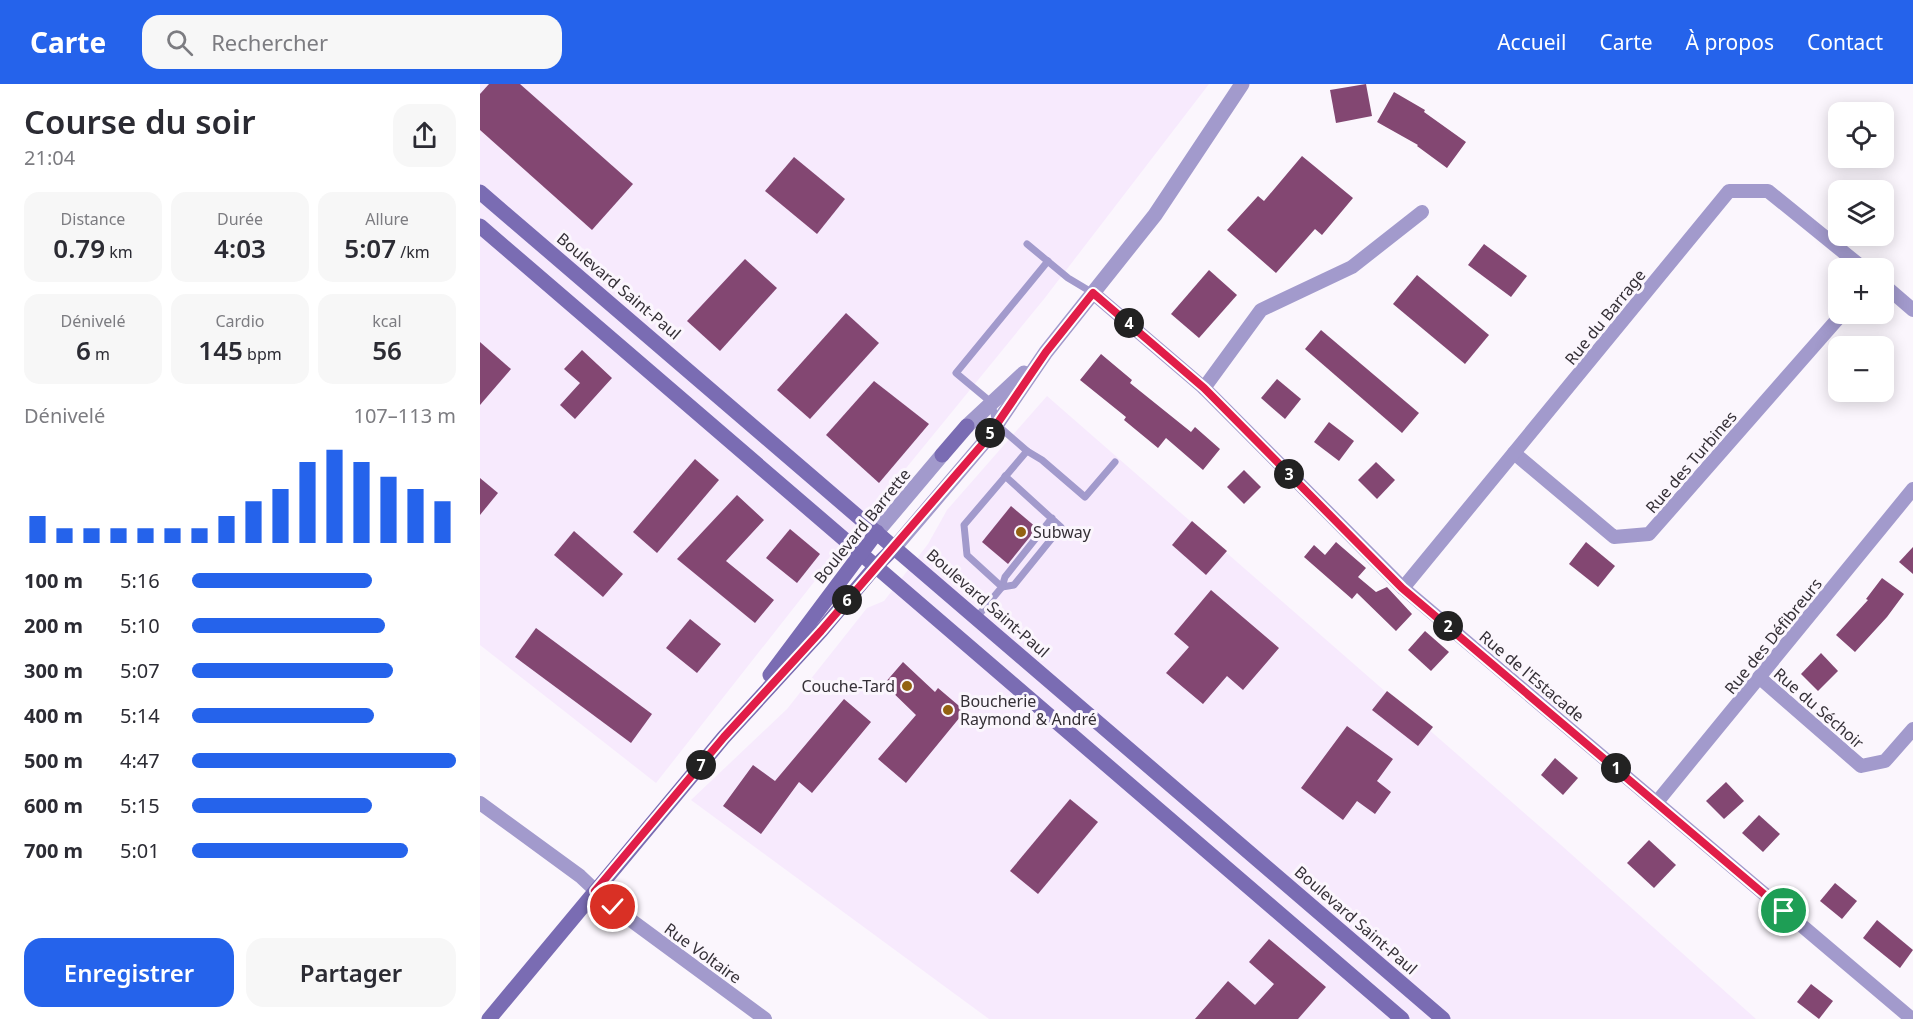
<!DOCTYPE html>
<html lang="fr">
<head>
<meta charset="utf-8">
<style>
	body { margin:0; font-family:"Noto Sans",sans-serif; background:#f7f7f7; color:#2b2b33; height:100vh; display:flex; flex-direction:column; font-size:22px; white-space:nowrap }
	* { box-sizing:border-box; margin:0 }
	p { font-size:20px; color:#7c7c81 }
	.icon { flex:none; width:33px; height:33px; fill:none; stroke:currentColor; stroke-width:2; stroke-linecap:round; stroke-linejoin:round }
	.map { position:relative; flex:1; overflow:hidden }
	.sheet { display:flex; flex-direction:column; background:#fff; width:480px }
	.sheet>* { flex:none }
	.fabs { position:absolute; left:1348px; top:18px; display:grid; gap:12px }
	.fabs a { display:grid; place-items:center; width:66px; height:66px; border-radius:12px; background:#fff; box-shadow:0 3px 15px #0003; font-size:30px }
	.pin { position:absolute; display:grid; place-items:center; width:51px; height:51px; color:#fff; margin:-26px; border:3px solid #fff; border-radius:50%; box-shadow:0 2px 6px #0007 }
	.km { position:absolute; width:30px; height:30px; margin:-15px; border-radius:50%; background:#222; color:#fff; font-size:16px; line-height:30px; text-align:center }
	.round { display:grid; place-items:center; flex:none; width:63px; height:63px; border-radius:18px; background:#f7f7f7 }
	.summary { display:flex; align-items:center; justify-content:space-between; height:102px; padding:0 24px }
	h1 { font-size:33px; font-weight:600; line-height:45px }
	.stats { display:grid; grid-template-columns:repeat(3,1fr); gap:9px; height:102px; padding:6px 24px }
	.stats div { display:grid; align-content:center; border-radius:15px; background:#f7f7f7; text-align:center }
	.stats b { font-size:26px; font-weight:600 }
	.stats small { font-size:16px; font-weight:400 }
	.stats p { font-size:16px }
	.chart { height:168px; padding:12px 24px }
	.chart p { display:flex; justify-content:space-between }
	.chart svg { width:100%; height:108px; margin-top:6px; stroke:#2563eb; stroke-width:6 }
	.primary-button { display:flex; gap:12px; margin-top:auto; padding:12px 24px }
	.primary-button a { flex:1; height:69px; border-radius:18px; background:#2563eb; color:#fff; font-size:24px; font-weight:600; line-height:69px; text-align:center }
	.primary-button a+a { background:#f7f7f7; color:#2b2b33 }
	ul { padding:0 24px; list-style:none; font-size:20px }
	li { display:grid; grid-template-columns:96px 72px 1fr; align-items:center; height:45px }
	li i { height:15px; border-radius:8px; background:#2563eb }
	header { display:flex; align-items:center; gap:36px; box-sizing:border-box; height:84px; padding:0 30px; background:#2563eb; color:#fff }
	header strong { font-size:28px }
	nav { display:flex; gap:33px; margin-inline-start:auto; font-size:21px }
	.search { width:420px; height:54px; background:#f7f7f7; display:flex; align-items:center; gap:15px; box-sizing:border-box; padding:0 21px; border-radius:18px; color:#7c7c81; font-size:22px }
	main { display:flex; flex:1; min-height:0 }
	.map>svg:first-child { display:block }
</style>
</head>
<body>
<header>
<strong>Carte</strong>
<div class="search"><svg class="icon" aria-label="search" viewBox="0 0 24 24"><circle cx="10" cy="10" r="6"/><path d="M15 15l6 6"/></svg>Rechercher</div>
<nav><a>Accueil</a><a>Carte</a><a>À propos</a><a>Contact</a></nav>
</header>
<main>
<section class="sheet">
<div class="summary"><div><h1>Course du soir</h1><p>21:04</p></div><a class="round"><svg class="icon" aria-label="share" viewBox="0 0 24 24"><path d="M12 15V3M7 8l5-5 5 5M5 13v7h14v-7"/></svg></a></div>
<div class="stats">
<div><p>Distance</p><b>0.79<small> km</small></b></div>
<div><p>Durée</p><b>4:03</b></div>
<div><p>Allure</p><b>5:07<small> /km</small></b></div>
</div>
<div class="stats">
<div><p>Dénivelé</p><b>6<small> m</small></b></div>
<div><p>Cardio</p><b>145<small> bpm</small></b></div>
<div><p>kcal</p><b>56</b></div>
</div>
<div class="chart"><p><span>Dénivelé</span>107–113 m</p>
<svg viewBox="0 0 160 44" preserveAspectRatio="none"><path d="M5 44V33M15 44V38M25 44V38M35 44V38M45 44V38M55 44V38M65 44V38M75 44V33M85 44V27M95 44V22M105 44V11M115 44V6M125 44V11M135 44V17M145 44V22M155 44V27"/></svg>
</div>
<ul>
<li><b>100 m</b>5:16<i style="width:68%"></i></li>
<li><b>200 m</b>5:10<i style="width:73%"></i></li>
<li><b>300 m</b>5:07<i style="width:76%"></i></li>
<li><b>400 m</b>5:14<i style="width:69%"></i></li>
<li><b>500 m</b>4:47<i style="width:100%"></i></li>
<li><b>600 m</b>5:15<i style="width:68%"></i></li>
<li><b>700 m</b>5:01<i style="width:82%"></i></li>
</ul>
<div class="primary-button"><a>Enregistrer</a><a>Partager</a></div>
</section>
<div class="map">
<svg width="1433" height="935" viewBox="0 0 1433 935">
	<rect width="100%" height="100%" fill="#fbf6fd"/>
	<g fill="#f7eafd">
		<polygon points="0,0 729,0 564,215 356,470 176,699 0,561"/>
		<polygon points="567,312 1081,761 1276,935 509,935 211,716 307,625 387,524 404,517 448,460 467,426"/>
	</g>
	<g fill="#834772">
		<polygon points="9,0 40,0 153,100 112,146 0,46 0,10"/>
		<polygon points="886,0 892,32 856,39 850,6"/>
		<polygon points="914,8 945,26 944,28 986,58 967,84 937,62 938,61 897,38"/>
		<polygon points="822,72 873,114 842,151 835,145 796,189 747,146 778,112 784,117"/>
		<polygon points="314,73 365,115 337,150 285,107"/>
		<polygon points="1004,160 1047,192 1031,213 988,181"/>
		<polygon points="265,175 297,204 240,267 207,237"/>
		<polygon points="729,186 757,211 719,254 691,230"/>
		<polygon points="937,191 1009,251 985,280 913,220"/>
		<polygon points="366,229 399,259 330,335 297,306"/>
		<polygon points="841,246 939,329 922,349 825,265"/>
		<polygon points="0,258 31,285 0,321"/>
		<polygon points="102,266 132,294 95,335 80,321 100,299 84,285"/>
		<polygon points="621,270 652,296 650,299 711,348 715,343 740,365 723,386 686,354 678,364 644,336 646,333 600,296"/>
		<polygon points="797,295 821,315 805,335 781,314"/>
		<polygon points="394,297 449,340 399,399 346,351"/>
		<polygon points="849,338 874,357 859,377 834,358"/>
		<polygon points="215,375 239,396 177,469 153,448"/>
		<polygon points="896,378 915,396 897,415 878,396"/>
		<polygon points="764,386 781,403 764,420 747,403"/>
		<polygon points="0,394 18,409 0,431"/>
		<polygon points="257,411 284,436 246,477 294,516 275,539 197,475"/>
		<polygon points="531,422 557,444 528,480 502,458"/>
		<polygon points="712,437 747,467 726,491 692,461"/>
		<polygon points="310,445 340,470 317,499 286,474"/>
		<polygon points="94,447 143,490 123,513 74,471"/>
		<polygon points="856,458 886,484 878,493 896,508 907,503 932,530 916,547 877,509 872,515 824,473 834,461 845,471"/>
		<polygon points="1106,458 1135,482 1118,503 1089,480"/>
		<polygon points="1433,463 1433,490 1419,478"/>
		<polygon points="1402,494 1424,510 1407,533 1375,568 1356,551 1388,516 1386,515"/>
		<polygon points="731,506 799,564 763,606 747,592 723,620 686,589 709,563 694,550"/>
		<polygon points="210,535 241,560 217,589 186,564"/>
		<polygon points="56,544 172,630 151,659 35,573"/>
		<polygon points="945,547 969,568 951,587 928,566"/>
		<polygon points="1341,569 1358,587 1338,607 1321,590"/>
		<polygon points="423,578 455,608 458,604 485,627 426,699 398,675 436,631 404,600"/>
		<polygon points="907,607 953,643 938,662 892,626"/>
		<polygon points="364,615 391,638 332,709 319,698 281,750 243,722 273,681 295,697"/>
		<polygon points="867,642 913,675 897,697 911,708 895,730 877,717 863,736 821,704"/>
		<polygon points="1075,674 1098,694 1083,711 1061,691"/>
		<polygon points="1246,698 1264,717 1244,735 1226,717"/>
		<polygon points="590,715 618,738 558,810 530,787"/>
		<polygon points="1279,731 1300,750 1283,768 1262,749"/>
		<polygon points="1169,756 1196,781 1174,804 1147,779"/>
		<polygon points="1355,799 1377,817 1362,835 1340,817"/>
		<polygon points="1397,836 1433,866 1420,884 1383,854"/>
		<polygon points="789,855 846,903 818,935 715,935 748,897 775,921 794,900 769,878"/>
		<polygon points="1331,900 1353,917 1339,935 1317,918"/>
	</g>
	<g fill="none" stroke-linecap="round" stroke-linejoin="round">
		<g stroke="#a29acc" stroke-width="7">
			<polyline points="547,160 588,194 613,209"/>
			<polyline points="547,367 562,376 605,413 635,378"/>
			<polyline points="525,392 581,443 534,501 522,503 525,493 572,434"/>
			<polyline points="497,533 522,503 487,471 484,441 547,367 516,340 512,319 476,289 568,177"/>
		</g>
		<g stroke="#a29acc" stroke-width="14">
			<polyline points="1404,201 1433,226"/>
			<polyline points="613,209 724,304 923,504 1432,935"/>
			<polyline points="724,304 781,226 872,183 942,128"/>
			<polyline points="1034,369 1134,453 1169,450 1362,230"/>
			<polyline points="923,504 1249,107 1288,107 1383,184"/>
			<polyline points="1280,594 1381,682 1405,677 1433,645"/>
			<polyline points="1177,718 1433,405"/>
			<polyline points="0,719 100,792 133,823 285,935"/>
		</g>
		<g stroke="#a29acc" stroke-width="15">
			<polyline points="487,342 544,289"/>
			<polyline points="397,448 462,371"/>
			<polyline points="415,463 506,356 566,268 675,131 762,0"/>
		</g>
		<g stroke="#7a6cb3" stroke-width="15">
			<polyline points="0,108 963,935"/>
			<polyline points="0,142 922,935"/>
			<polyline points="462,371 487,342"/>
			<polyline points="290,591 397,448"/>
			<polyline points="9,935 244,653 341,547 395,483 415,463"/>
		</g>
	</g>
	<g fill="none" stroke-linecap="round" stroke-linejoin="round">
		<g stroke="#fff" stroke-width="12">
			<polyline id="route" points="133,823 115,807 244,653 341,547 506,356 566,268 613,209 724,304 922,504 1304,827"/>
		</g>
		<use href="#route" stroke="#e11d48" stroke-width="8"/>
	</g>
	<g fill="#936212" stroke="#fbf6fd" stroke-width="2">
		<circle cx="541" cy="448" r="6"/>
		<circle cx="427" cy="602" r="6"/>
		<circle cx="468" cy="626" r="6"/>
	</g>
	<g text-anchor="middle" stroke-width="6" stroke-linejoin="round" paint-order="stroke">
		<g font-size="16" fill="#353037" stroke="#fbf6fd">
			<text transform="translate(139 202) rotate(40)" y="6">Boulevard Saint-Paul</text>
			<text transform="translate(1125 233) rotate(-51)" y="6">Rue du Barrage</text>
			<text transform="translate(1211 378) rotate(-49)" y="6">Rue des Turbines</text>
			<text transform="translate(382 442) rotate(-51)" y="6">Boulevard Barrette</text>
			<text transform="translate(508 519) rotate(41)" y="6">Boulevard Saint-Paul</text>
			<text transform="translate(1293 552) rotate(-51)" y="6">Rue des Défibreurs</text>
			<text transform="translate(1052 592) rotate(40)" y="6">Rue de l'Estacade</text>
			<text transform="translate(1339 624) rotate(41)" y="6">Rue du Séchoir</text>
			<text transform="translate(876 836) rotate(41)" y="6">Boulevard Saint-Paul</text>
			<text transform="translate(223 869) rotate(36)" y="6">Rue Voltaire</text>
		</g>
		<g font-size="16" fill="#353037" stroke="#fbf6fd" text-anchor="start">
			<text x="553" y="454">Subway</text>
			<text x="415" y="608" text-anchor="end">Couche-Tard</text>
			<text x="480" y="623">Boucherie<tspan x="480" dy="18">Raymond &amp; André</tspan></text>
		</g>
	</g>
</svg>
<div class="fabs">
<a><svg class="icon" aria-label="locate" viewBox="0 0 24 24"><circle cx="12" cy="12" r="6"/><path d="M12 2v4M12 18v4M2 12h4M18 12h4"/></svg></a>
<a><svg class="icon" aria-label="layers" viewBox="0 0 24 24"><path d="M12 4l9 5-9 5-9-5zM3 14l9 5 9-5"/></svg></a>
<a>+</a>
<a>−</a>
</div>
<div class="pin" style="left:1304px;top:827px;background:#1e9e55"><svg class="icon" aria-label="arrive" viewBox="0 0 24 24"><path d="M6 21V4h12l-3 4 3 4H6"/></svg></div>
<div class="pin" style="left:133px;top:823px;background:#d93025"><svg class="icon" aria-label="check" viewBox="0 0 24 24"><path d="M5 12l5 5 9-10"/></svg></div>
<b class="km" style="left:1136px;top:684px">1</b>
<b class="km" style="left:968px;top:542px">2</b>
<b class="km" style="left:809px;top:390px">3</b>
<b class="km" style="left:649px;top:239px">4</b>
<b class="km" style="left:510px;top:349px">5</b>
<b class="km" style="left:367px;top:516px">6</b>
<b class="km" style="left:221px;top:681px">7</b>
</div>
</main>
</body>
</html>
